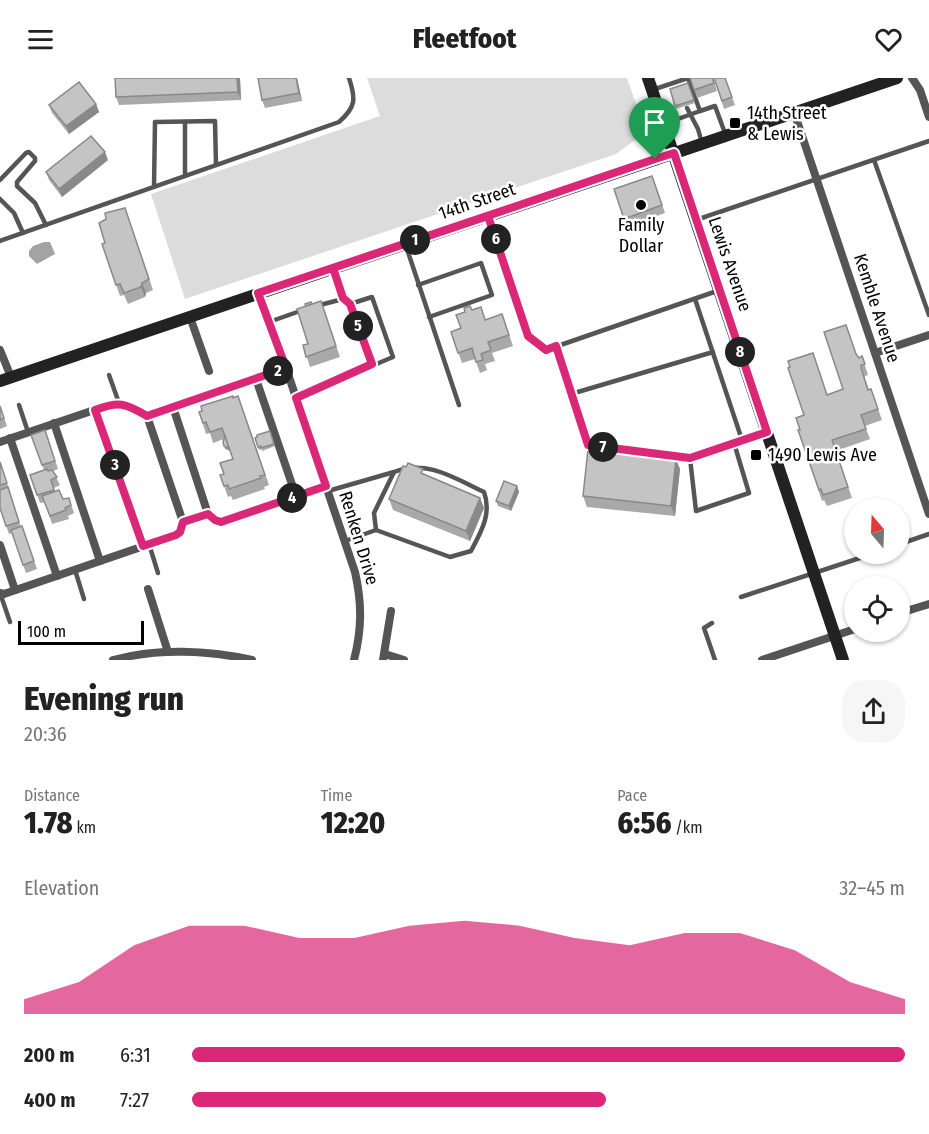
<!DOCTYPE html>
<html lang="en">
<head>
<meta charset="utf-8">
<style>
	body { margin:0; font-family:"Fira Sans Condensed",sans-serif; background:#f6f6f6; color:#222; height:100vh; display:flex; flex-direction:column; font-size:22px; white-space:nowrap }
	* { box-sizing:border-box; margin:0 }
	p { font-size:20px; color:#767676 }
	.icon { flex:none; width:33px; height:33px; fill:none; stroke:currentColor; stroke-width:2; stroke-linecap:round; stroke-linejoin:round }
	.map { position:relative; height:582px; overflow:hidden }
	.drawer { display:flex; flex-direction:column; background:#fff; flex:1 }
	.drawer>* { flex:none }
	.needle { width:39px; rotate:341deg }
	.controls { position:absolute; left:844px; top:420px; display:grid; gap:12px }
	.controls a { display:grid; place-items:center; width:66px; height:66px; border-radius:50%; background:#fff; box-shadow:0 2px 4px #0004; font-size:30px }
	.scale { position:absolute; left:18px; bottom:15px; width:126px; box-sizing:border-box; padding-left:6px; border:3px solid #000; border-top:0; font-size:16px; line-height:21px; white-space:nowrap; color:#000; -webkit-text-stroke:4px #fff; paint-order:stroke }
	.pin { position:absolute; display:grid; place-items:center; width:51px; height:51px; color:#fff; margin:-62px -26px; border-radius:50% 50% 50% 0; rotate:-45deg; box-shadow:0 0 6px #0007 }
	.pin .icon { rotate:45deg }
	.km { position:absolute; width:30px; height:30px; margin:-15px; border-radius:50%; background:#222; color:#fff; font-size:16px; line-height:30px; text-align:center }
	.round { display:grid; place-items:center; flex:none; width:63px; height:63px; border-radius:24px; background:#f6f6f6 }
	.overview { display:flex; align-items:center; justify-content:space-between; height:102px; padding:0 24px }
	h1 { font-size:33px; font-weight:800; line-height:45px }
	.metrics { display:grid; grid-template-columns:repeat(3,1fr); gap:9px; height:102px; padding:6px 24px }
	.metrics div { display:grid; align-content:center }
	.metrics b { font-size:30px; font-weight:800 }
	.metrics small { font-size:16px; font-weight:400 }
	.metrics p { font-size:16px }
	.chart { height:168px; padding:12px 24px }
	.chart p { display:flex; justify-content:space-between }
	.chart svg { width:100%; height:108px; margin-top:6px; fill:#db2777; opacity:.7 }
	ul { padding:0 24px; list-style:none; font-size:20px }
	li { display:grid; grid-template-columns:96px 72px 1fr; align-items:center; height:45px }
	li i { height:15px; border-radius:8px; background:#db2777 }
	header { display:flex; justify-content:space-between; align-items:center; height:78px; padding:0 24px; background:#fff; font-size:27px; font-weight:800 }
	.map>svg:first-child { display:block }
</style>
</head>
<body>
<header><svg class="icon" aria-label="menu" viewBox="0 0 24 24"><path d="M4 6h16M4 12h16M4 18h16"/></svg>Fleetfoot<svg class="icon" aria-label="heart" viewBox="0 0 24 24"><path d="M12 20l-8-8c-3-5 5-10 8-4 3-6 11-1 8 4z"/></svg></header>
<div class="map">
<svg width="929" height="582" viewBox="0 0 929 582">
	<rect width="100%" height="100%" fill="#fff"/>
	<polygon fill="#dcdcdc" points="367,0 627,0 643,46 635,62 616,76 185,221 151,116 380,38"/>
	<polygon fill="#a3a3a3" points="44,164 50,164 55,176 37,186 29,178 29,173 33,168"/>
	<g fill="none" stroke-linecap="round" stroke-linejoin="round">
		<g stroke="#555" stroke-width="4.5">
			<polyline points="652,12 688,0 700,33 664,46"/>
			<polyline points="687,30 698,51 702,65"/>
			<polyline points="700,33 715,28 726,58"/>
			<polyline points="185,44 185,98"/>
			<polyline points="874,82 929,237"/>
			<polyline points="0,102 26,75 29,74 35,80 35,83 17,104 17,108 35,125 46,147"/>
			<polyline points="154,109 155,44 215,43 216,87"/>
			<polyline points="0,121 14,135 23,155"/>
			<polyline points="489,140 528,258 546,272 717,213"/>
			<polyline points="696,142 929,63"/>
			<path d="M0,163L339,44C356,29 356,21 349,0"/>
			<polyline points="406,168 459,327"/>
			<polyline points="333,192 343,221 350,226"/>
			<polyline points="418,207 481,185 492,217 429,239"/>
			<polyline points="695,221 742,362"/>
			<polyline points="316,228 343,221"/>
			<polyline points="269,244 303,232"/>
			<polyline points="556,269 588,367 604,369"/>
			<polyline points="109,297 119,325"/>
			<polyline points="571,316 713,274"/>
			<polyline points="296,320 393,279 372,219 350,226 372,286"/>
			<polyline points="19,327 28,354"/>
			<polyline points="666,377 690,380 765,355"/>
			<polyline points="690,380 696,433 749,415 734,365"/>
			<polyline points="328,413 394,394"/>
			<path d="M345,463L376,452L450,479L471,473C481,454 492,436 484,414C454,400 427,381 394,394L374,435L376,452"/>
			<polyline points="149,466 158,495"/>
			<polyline points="900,466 929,456"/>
			<polyline points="75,492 84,521"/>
			<polyline points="0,515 10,544"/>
			<polyline points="741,519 872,476"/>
			<polyline points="712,545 704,550 715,582"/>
		</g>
		<g stroke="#555" stroke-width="8">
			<polyline points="912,0 920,12 929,39"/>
			<polyline points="794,34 929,436"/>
			<path d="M258,215L286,290L355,494C362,525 362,551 354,582"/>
			<polyline points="190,239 209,293"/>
			<polyline points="0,272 11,299"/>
			<polyline points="875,275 929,257"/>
			<polyline points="256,301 296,418"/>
			<polyline points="173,329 208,436"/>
			<polyline points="95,332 143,468"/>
			<polyline points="147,338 286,290"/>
			<polyline points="54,345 100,483"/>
			<polyline points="10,360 57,498"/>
			<path d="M0,364L112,326C125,324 136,331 147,338L183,444L180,454L176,457L4,516L0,515"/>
			<polyline points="183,444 208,436 215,442 221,444 326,408"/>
			<polyline points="0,467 15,512"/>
			<polyline points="148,511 168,574"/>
			<polyline points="900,535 929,526"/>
			<polyline points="385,576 404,582"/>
			<path d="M113,582C157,570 208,572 252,582"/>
			<polyline points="383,582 391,533"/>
			<polyline points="762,582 855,551"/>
		</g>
		<g stroke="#222" stroke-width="12">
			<polyline points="648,0 843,582"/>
			<polyline points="0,303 897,0"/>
		</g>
	</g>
	<g fill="#a9a9a9">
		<polygon points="240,0 241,22 119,27 116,19"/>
		<polygon points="258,0 297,0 302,23 265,30 262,22"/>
		<polygon points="690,0 713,0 717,13 697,20"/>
		<polygon points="714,0 725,0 735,27 724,31"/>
		<polygon points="688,5 695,25 676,31 670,11"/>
		<polygon points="96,26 99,34 69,56 52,35 49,27"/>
		<polygon points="108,82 62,119 49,102 46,94"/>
		<polygon points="652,98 665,135 627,149 614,111"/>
		<polygon points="125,130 153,212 146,215 145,219 128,226 124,217 120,218 102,166 105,165"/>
		<polygon points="321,223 340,279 310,289 303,267 308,266 306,228"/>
		<polygon points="472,232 485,242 502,236 513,268 492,275 495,283 485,286 487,292 480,295 475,281 462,285 451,254 461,250"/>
		<polygon points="857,277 859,280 862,278 868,297 865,298 865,301 869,312 871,311 882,342 865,348 870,361 836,373 852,420 827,428 824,422 822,423 798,352 800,352 804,337 827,317 843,311"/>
		<polygon points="238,318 269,407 264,409 265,411 233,422 231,418 228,419 220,397 224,396 233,381 230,373 225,371 223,364 224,361 213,365 210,355 206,356 199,334"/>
		<polygon points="0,328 7,348 0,351"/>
		<polygon points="45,352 58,391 53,393 60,407 54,410 55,413 63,421 69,420 74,435 68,438 69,441 52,446 45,424 40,425 30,397 44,392 31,357"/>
		<polygon points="270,353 275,368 262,373 262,371 259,372 255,360"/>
		<polygon points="599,373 671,376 673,380 680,391 675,438 587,429 583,418"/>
		<polygon points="0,383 21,449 22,448 37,491 26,495 12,455 9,456 0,430"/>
		<polygon points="406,389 480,420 484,430 470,463 393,432 389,421"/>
		<polygon points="517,408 519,414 511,433 498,428 496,423"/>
	</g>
	<g fill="#898989">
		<polygon points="237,0 240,0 241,22 238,14"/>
		<polygon points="296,0 297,0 302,23 299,15"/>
		<polygon points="96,26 99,34 69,56 66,48"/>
		<polygon points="105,74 108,82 62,119 59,111"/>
		<polygon points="142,205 146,215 145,219 141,209"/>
		<polygon points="676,381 680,391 675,438 671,428"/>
		<polygon points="517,408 519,414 511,433 509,428"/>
		<polygon points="480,420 484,430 470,463 466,453"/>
	</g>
	<g fill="#c4c4c4" stroke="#898989" stroke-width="1.5">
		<polygon points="115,0 237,0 238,14 116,19"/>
		<polygon points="258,0 296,0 299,15 262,22"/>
		<polygon points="690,0 712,0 714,5 694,12"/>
		<polygon points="714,0 725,0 732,19 722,23"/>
		<polygon points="79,4 96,26 66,48 49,27"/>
		<polygon points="688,5 694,22 675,28 670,11"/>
		<polygon points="91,58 105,74 59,111 46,94"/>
		<polygon points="652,98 662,127 624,141 614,111"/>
		<polygon points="125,130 149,201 142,205 141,209 124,215 120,206 116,207 102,166 105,165 99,145 106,141 105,135"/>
		<polygon points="321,223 336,268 306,279 303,267 308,266 297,231"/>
		<polygon points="311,224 312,226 306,228 305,226"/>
		<polygon points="470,228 472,232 481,229 485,242 502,236 509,257 488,264 491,272 481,276 483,282 476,284 472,270 458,275 451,254 461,250 456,237 465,234 464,230"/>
		<polygon points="846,247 856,276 859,280 862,278 865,286 861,287 861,290 868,312 871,311 878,331 861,337 866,351 832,362 848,409 823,417 821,411 819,412 798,352 800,352 796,340 804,337 788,290 790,289 788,283 813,275 827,317 843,311 824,254"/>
		<polygon points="233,318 233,320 238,318 265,397 260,398 261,400 229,411 228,407 224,408 220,397 224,396 220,385 233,381 222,350 210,354 206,344 203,345 199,334 202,333 201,328"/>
		<polygon points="0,328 4,340 0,342"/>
		<polygon points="45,352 55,383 42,387 31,357"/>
		<polygon points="270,353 274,366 261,370 261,368 258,369 255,360 257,359 257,357"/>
		<polygon points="225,358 229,371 224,368 223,364"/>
		<polygon points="600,368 671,376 670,380 676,381 671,428 583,418 588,371 599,373"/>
		<polygon points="0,384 7,405 0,407"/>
		<polygon points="408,385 423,391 421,395 480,420 466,453 389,421 403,388 406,389"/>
		<polygon points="47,391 48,393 52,392 57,399 51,402 54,412 37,417 30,397"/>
		<polygon points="504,403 517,408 509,428 496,423"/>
		<polygon points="8,409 19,444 6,448 0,430 0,412"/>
		<polygon points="59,412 63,421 69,420 71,427 65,430 66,432 50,438 42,418"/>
		<polygon points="22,448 34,483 23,487 11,452"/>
	</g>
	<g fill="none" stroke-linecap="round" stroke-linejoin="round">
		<g stroke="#fff" stroke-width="12">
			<path id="route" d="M655,81C523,126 390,171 258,215L286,290L147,338C125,325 119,323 95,332L143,468L176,457L180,454L183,444L208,436L215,442L221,444L326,408L296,320L372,286L350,226L343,220L333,190L488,138L528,258L546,272L556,268L588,367L690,380L767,354L674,75L655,81"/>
		</g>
		<use href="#route" stroke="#db2777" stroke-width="8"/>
	</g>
	<g fill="#000" stroke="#fff" stroke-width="2">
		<rect x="729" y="39" width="12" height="12" rx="3"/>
		<circle cx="641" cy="127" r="6"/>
		<rect x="750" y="371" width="12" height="12" rx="3"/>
	</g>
	<g text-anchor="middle" stroke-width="5" stroke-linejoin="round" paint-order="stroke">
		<g font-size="18" fill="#000" stroke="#fff" text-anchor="start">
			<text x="747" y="41">14th Street<tspan x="747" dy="21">&amp; Lewis</tspan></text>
			<text x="641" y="153" text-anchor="middle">Family<tspan x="641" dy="21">Dollar</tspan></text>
			<text x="768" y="383">1490 Lewis Ave</text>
		</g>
		<g font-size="18" fill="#000" stroke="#fff">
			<text transform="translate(477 123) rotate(-19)" y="6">14th Street</text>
			<text transform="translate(730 186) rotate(71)" y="6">Lewis Avenue</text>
			<text transform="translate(877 230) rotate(72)" y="6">Kemble Avenue</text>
			<text transform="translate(359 460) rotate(73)" y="6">Renken Drive</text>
		</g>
	</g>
</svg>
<div class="controls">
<a><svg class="needle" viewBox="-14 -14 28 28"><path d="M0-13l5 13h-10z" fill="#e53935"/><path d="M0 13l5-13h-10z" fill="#767676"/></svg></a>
<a><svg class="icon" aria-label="locate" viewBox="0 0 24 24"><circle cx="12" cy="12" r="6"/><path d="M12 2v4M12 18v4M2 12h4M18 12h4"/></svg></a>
</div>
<div class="scale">100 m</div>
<div class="pin" style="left:655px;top:81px;background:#1e9e55"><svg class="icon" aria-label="arrive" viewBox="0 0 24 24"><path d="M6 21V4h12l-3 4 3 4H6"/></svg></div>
<b class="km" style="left:415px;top:162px">1</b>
<b class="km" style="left:278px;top:293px">2</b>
<b class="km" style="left:115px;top:387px">3</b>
<b class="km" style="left:292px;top:420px">4</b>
<b class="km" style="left:358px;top:248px">5</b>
<b class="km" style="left:496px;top:161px">6</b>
<b class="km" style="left:603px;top:369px">7</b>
<b class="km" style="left:740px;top:274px">8</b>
</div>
<section class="drawer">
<div class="overview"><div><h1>Evening run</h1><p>20:36</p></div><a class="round"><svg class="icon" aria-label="share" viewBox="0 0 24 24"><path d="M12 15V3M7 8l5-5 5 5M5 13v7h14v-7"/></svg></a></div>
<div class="metrics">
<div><p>Distance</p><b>1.78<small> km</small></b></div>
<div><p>Time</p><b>12:20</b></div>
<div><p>Pace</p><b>6:56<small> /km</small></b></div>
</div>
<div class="chart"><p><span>Elevation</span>32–45 m</p>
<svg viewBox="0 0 160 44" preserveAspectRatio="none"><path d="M0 44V38L10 31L20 16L30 8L40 8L50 13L60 13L70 8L80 6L90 8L100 13L110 16L120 11L130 11L140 18L150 31L160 38V44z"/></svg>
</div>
<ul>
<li><b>200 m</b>6:31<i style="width:100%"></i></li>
<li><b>400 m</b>7:27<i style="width:58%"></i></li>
</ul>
</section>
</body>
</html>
